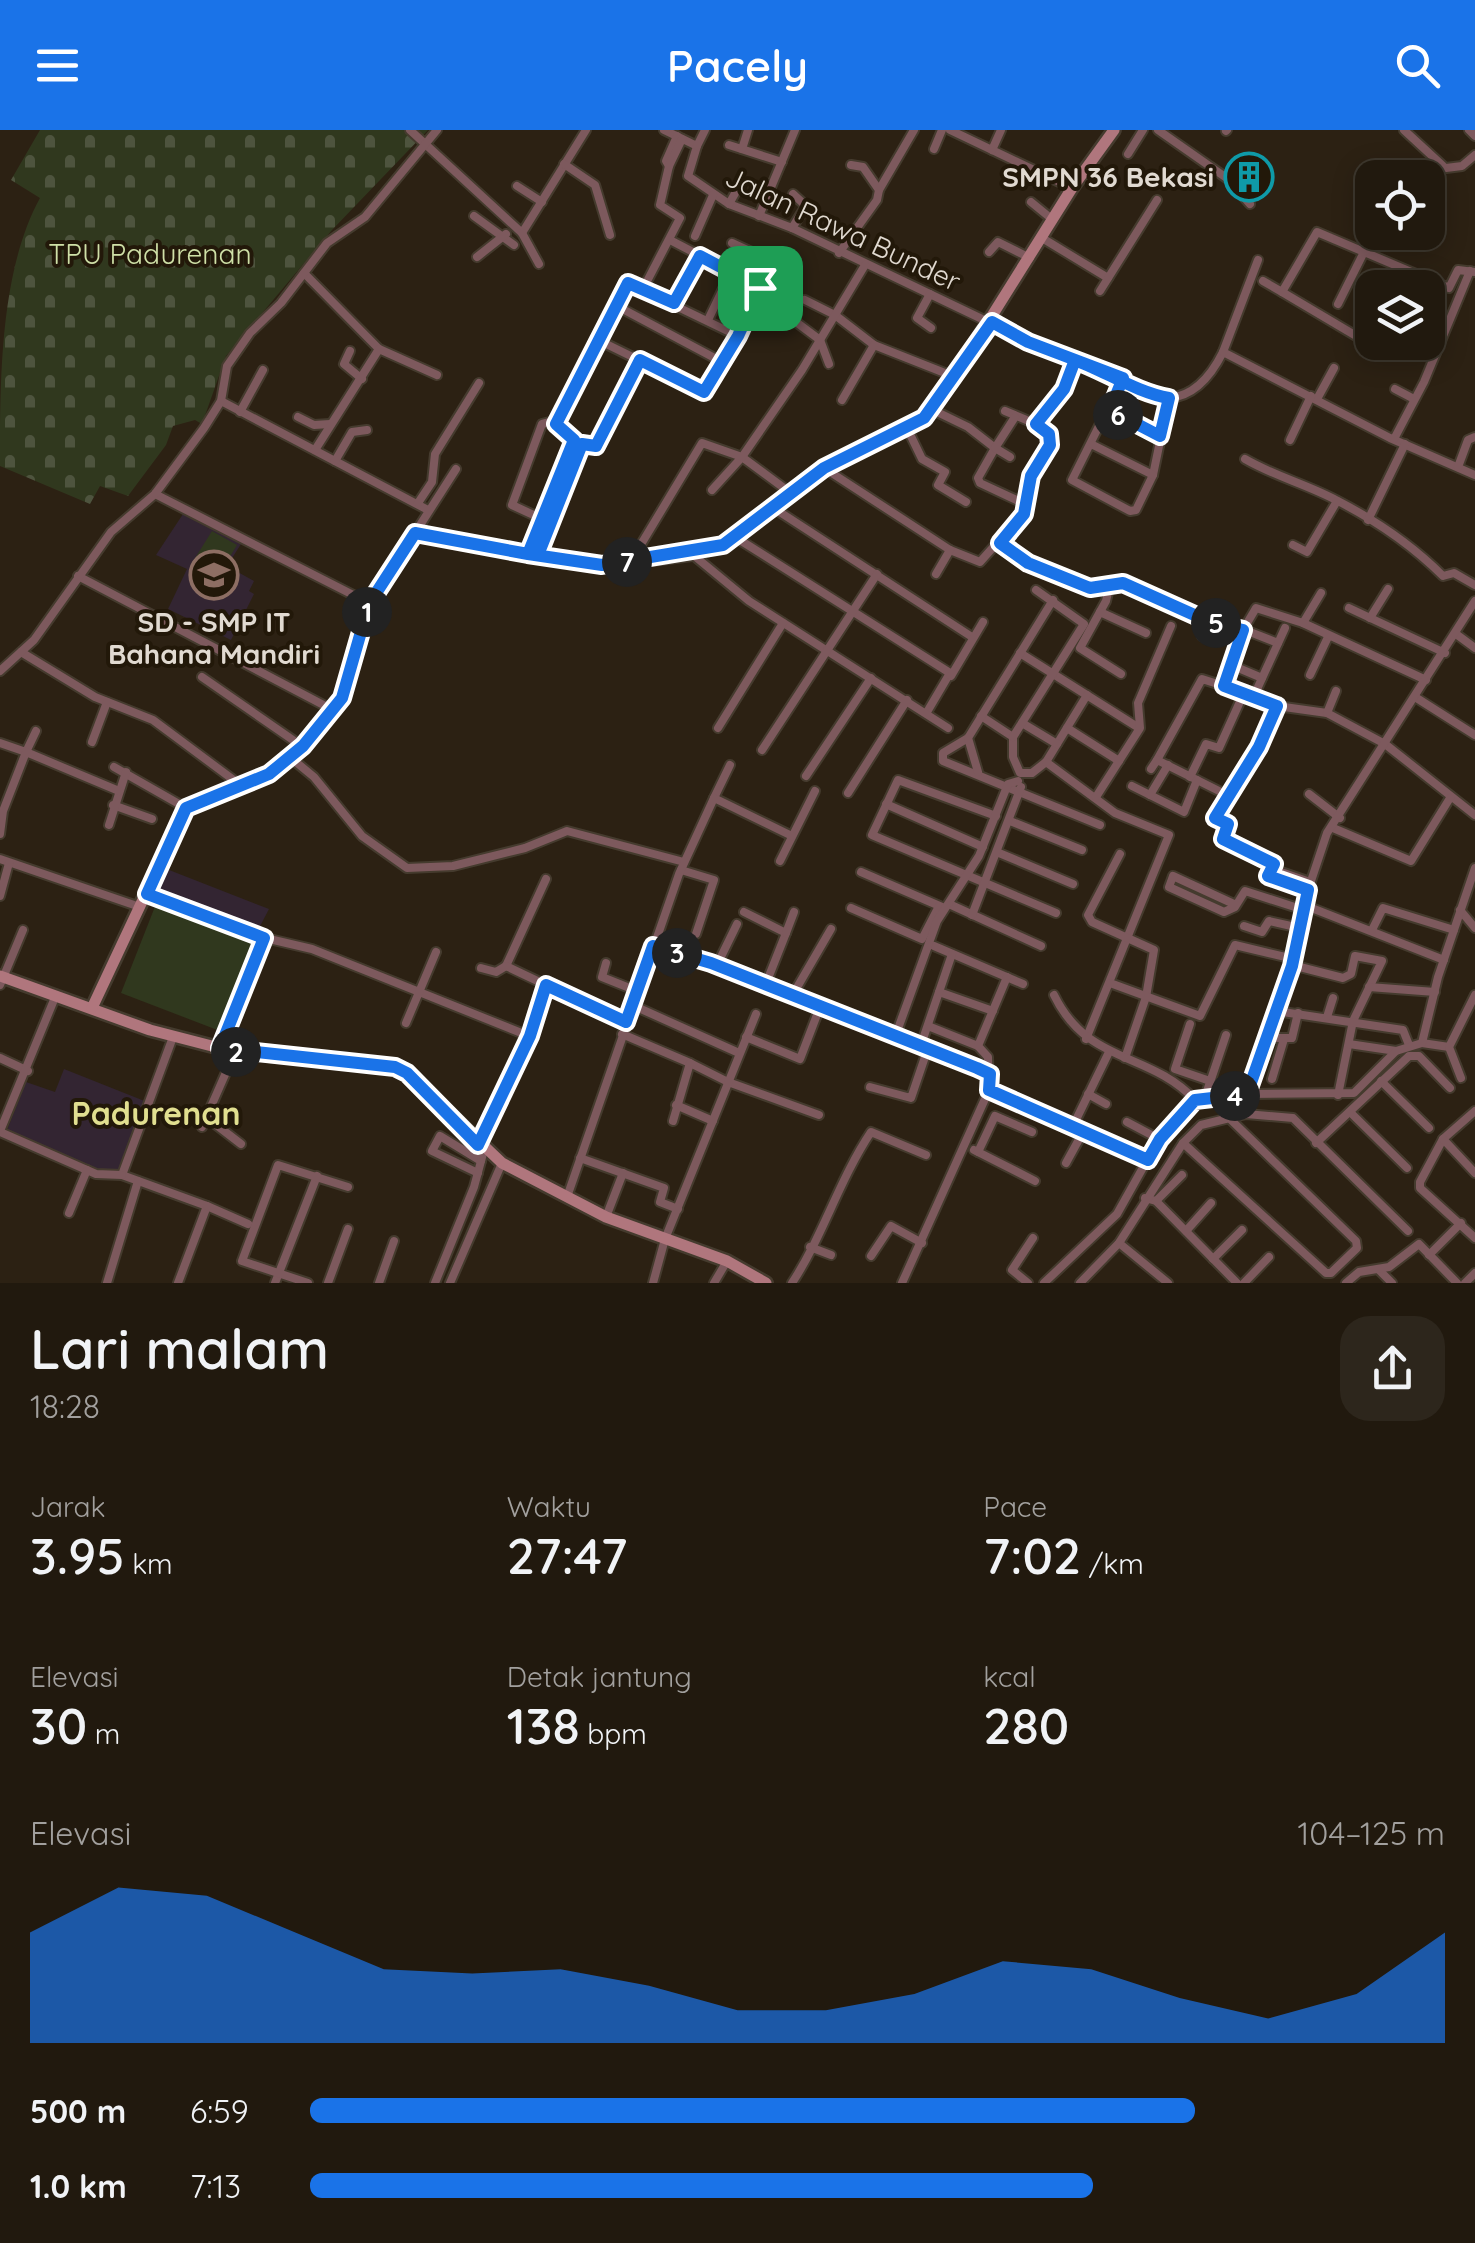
<!DOCTYPE html>
<html lang="id">
<head>
<meta charset="utf-8">
<style>
	body { margin:0; font-family:Quicksand,sans-serif; background:#2d261c; color:#f1f3f6; height:100vh; display:flex; flex-direction:column; font-size:38px; white-space:nowrap }
	* { box-sizing:border-box; margin:0 }
	p { font-size:32px; color:#a2a09e }
	.icon { flex:none; width:55px; height:55px; fill:none; stroke:currentColor; stroke-width:2; stroke-linecap:round; stroke-linejoin:round }
	.map { position:relative; height:1153px; overflow:hidden }
	.details { display:flex; flex-direction:column; background:#21190e; flex:1 }
	.details>* { flex:none }
	.buttons { position:absolute; left:1355px; top:30px; display:grid; gap:20px }
	.buttons a { display:grid; place-items:center; width:90px; height:90px; border-radius:20px; background:#21190e; box-shadow:0 5px 25px #0003,0 0 0 2px #3e382e; font-size:50px }
	.pin { position:absolute; display:grid; place-items:center; width:85px; height:85px; color:#fff; margin:-42px; border-radius:20px; box-shadow:0 5px 15px #0006 }
	.km { position:absolute; width:50px; height:50px; margin:-25px; border-radius:50%; background:#222; color:#fff; font-size:28px; line-height:50px; text-align:center }
	.round { display:grid; place-items:center; flex:none; width:105px; height:105px; border-radius:30px; background:#2d261c }
	.summary { display:flex; align-items:center; justify-content:space-between; height:170px; padding:0 30px }
	h1 { font-size:55px; font-weight:600; line-height:75px }
	.metrics { display:grid; grid-template-columns:repeat(3,1fr); gap:15px; height:170px; padding:10px 30px }
	.metrics div { display:grid; align-content:center }
	.metrics b { font-size:50px; font-weight:600 }
	.metrics small { font-size:28px; font-weight:400 }
	.metrics p { font-size:28px }
	.chart { height:280px; padding:20px 30px }
	.chart p { display:flex; justify-content:space-between }
	.chart svg { width:100%; height:180px; margin-top:10px; fill:#1a73e8; opacity:.7 }
	ul { padding:0 30px; list-style:none; font-size:32px }
	li { display:grid; grid-template-columns:160px 120px 1fr; align-items:center; height:75px }
	li i { height:25px; border-radius:12px; background:#1a73e8 }
	header { display:flex; justify-content:space-between; align-items:center; height:130px; padding:0 30px; background:#1a73e8; color:#fff; font-size:45px; font-weight:600 }
	.map>svg:first-child { display:block }
</style>
</head>
<body>
<header><svg class="icon" aria-label="menu" viewBox="0 0 24 24"><path d="M4 6h16M4 12h16M4 18h16"/></svg>Pacely<svg class="icon" aria-label="search" viewBox="0 0 24 24"><circle cx="10" cy="10" r="6"/><path d="M15 15l6 6"/></svg></header>
<div class="map">
<svg width="1475" height="1153" viewBox="0 0 1475 1153">
	<defs>
		<pattern id="cemetery-stones" width="16" height="16" patternUnits="userSpaceOnUse" patternTransform="scale(2.5)"><rect width="16" height="16" fill="#30381e"/><path d="M2 7V4a2 2 0 0 1 4 0v3zM10 15v-3a2 2 0 0 1 4 0v3z" fill="#4e543e"/></pattern>
	</defs>
	<rect width="100%" height="100%" fill="#2c2113"/>
	<g fill="#332532">
		<polygon points="183,384 241,414 227,436 254,451 249,461 254,464 231,510 168,479 187,439 156,425"/>
		<polygon points="164,738 269,779 257,802 154,762"/>
		<polygon points="64,939 147,972 120,1039 104,1042 7,1000 26,952 55,962"/>
	</g>
	<path fill="url(#cemetery-stones)" d="M40,0H428L332,100L226,226L202,294L195,290L173,296L166,315L128,366L100,356L90,374L0,336C0,248 0,141 40,68L11,50Z"/>
	<g fill="#30381e">
		<polygon points="212,401 237,415 217,448 192,433"/>
		<polygon points="156,774 255,812 220,901 121,863"/>
	</g>
	<g fill="none" stroke-linecap="round" stroke-linejoin="round">
		<g stroke="#453b2e" stroke-width="12">
			<g id="street">
				<polyline points="410,0 522,103 586,0"/>
				<path d="M664,0L697,16L688,46L729,74L792,98L1028,211L1169,268C1196,266 1212,244 1223,222L1390,308L1475,345"/>
				<polyline points="950,0 1072,58"/>
				<polyline points="1158,0 1228,49 1250,74"/>
				<polyline points="1404,0 1443,36"/>
				<polyline points="1469,0 1475,6"/>
				<polyline points="1226,1 1227,0"/>
				<polyline points="729,15 782,32"/>
				<polyline points="697,16 705,0"/>
				<polyline points="742,19 748,0"/>
				<polyline points="934,19 942,0"/>
				<polyline points="992,20 1001,0"/>
				<polyline points="1128,24 1143,0"/>
				<polyline points="564,34 595,55 610,105"/>
				<polyline points="669,36 666,31 677,6"/>
				<polyline points="1414,42 1462,36 1475,25"/>
				<polyline points="517,56 542,72"/>
				<polyline points="879,60 914,0"/>
				<polyline points="1031,72 1053,90"/>
				<polyline points="729,74 738,58"/>
				<polyline points="474,86 514,115"/>
				<polyline points="759,86 795,0"/>
				<polyline points="792,98 806,76 793,64"/>
				<polyline points="522,103 539,134"/>
				<polyline points="695,106 713,65"/>
				<polyline points="1042,108 1108,148"/>
				<polyline points="670,110 760,157"/>
				<polyline points="989,122 998,112 1030,128"/>
				<polyline points="839,123 877,70 879,60 863,37 851,35"/>
				<polyline points="477,127 506,104"/>
				<polyline points="304,143 379,219"/>
				<polyline points="1263,151 1282,162 1317,102 1449,158 1458,140 1475,142"/>
				<polyline points="644,157 680,88 660,75 669,36 682,9"/>
				<polyline points="1100,161 1157,70"/>
				<polyline points="1282,162 1363,210 1380,214"/>
				<polyline points="930,164 917,188 931,198"/>
				<polyline points="805,170 835,185 874,215 955,247"/>
				<polyline points="674,173 700,126"/>
				<polyline points="1338,174 1364,122"/>
				<polyline points="615,175 724,233"/>
				<polyline points="780,180 820,210 829,234"/>
				<polyline points="708,190 731,142"/>
				<polyline points="596,209 704,262 738,206 769,136 765,128 732,113"/>
				<polyline points="350,221 344,234 362,249"/>
				<polyline points="1223,222 1258,130"/>
				<polyline points="1123,248 1072,350 1130,381 1136,380 1153,345 1169,268"/>
				<polyline points="1395,259 1414,269"/>
				<polyline points="1317,269 1334,238"/>
				<polyline points="842,270 874,215"/>
				<polyline points="221,271 428,380"/>
				<polyline points="933,280 968,297 995,318 978,348 980,353 1025,374"/>
				<polyline points="1005,281 1036,294 1064,259 1075,230"/>
				<polyline points="1110,281 1160,306"/>
				<polyline points="240,282 263,240"/>
				<polyline points="298,287 314,295 330,294"/>
				<polyline points="556,295 628,153 738,206"/>
				<polyline points="907,298 922,329 945,342 938,355 966,372"/>
				<polyline points="1394,309 1424,252 1470,141"/>
				<polyline points="1290,310 1311,266"/>
				<polyline points="1093,315 1153,345"/>
				<polyline points="315,320 379,219 437,245"/>
				<polyline points="1010,327 995,318 1015,287"/>
				<path d="M1245,329C1274,346 1306,354 1336,370C1375,390 1413,416 1443,446L1454,443L1475,455"/>
				<polyline points="335,331 352,302 367,300"/>
				<polyline points="1458,337 1468,310 1475,307"/>
				<polyline points="824,338 950,420 980,432 1023,384 1031,347 1051,309 1036,294"/>
				<polyline points="712,360 742,327 792,364"/>
				<polyline points="155,364 369,473"/>
				<polyline points="418,373 432,352 435,324 479,253"/>
				<polyline points="775,379 972,507"/>
				<polyline points="1368,390 1405,314"/>
				<polyline points="551,393 512,375 542,294 550,292 582,314 596,316 640,230"/>
				<polyline points="415,403 456,339"/>
				<polyline points="735,407 950,543 927,582"/>
				<polyline points="1000,413 1028,433 1080,454 1100,458 1123,453 1210,492 1243,500"/>
				<polyline points="1293,415 1307,422 1337,371"/>
				<polyline points="528,424 574,310"/>
				<polyline points="692,424 749,471 948,598"/>
				<polyline points="537,425 582,314"/>
				<polyline points="631,431 702,313 742,327 802,240 865,135"/>
				<polyline points="936,444 950,420"/>
				<polyline points="78,446 333,580"/>
				<polyline points="1110,454 1106,471 1080,518 1121,544"/>
				<polyline points="1349,478 1445,523"/>
				<polyline points="1100,482 1146,503"/>
				<polyline points="1370,488 1388,459"/>
				<polyline points="1303,493 1321,463"/>
				<polyline points="1250,502 1278,513"/>
				<polyline points="1456,504 1475,518"/>
				<polyline points="1202,506 1210,492"/>
				<polyline points="21,522 95,567 153,590 243,657"/>
				<polyline points="1020,523 1139,598"/>
				<polyline points="1236,537 1262,548"/>
				<polyline points="0,541 34,510 111,402 155,364 204,298 221,271 227,236 250,203 281,173 327,113 365,87 437,0"/>
				<polyline points="1310,545 1328,507"/>
				<polyline points="951,546 983,492"/>
				<polyline points="202,547 303,617"/>
				<polyline points="1426,550 1303,493 1256,478 1243,500 1224,556 1277,576 1327,583 1385,614 1475,685"/>
				<polyline points="1415,567 1475,605"/>
				<polyline points="1253,568 1285,498"/>
				<polyline points="1277,576 1259,617 1215,688 1228,694 1223,709 1274,734 1268,746 1308,760"/>
				<polyline points="1327,583 1336,561"/>
				<polyline points="981,586 1013,607 1013,627 1020,643 1032,643 1046,632 1087,565"/>
				<polyline points="1022,593 1057,614"/>
				<polyline points="718,598 783,493"/>
				<polyline points="1067,598 1119,631"/>
				<polyline points="1013,607 1084,494 1036,460"/>
				<polyline points="968,608 943,623 943,631 1100,695"/>
				<polyline points="92,612 107,572"/>
				<polyline points="0,613 26,622 36,601"/>
				<polyline points="762,620 877,444"/>
				<polyline points="291,628 314,647 362,706 407,738 453,736 525,718 567,701 684,732"/>
				<polyline points="1157,630 1202,549 1224,556"/>
				<polyline points="1046,632 1115,683 1169,705 1086,909"/>
				<polyline points="114,637 186,678"/>
				<polyline points="1151,639 1157,630 1227,665"/>
				<polyline points="978,642 968,608 1053,470"/>
				<polyline points="806,646 871,548"/>
				<polyline points="1190,647 1206,614 1219,618 1243,565"/>
				<polyline points="1132,656 1184,682 1197,650"/>
				<polyline points="848,663 907,570"/>
				<polyline points="1309,664 1340,688"/>
				<polyline points="1150,665 1168,635"/>
				<polyline points="1096,667 1140,598 1138,573 1171,496"/>
				<polyline points="714,668 730,635"/>
				<polyline points="886,674 983,717"/>
				<polyline points="113,675 152,689"/>
				<polyline points="996,686 898,650 872,705 1056,783"/>
				<polyline points="1010,691 1082,720"/>
				<polyline points="109,695 126,642"/>
				<polyline points="1333,698 1411,731 1450,668"/>
				<polyline points="0,704 3,681 26,622 119,661"/>
				<polyline points="999,723 1073,754"/>
				<polyline points="1120,724 1088,785 1092,792 1154,820 1146,867 1125,928"/>
				<polyline points="0,729 140,777"/>
				<polyline points="780,731 815,661"/>
				<polyline points="681,740 714,750 696,804"/>
				<polyline points="861,742 942,777"/>
				<polyline points="1281,742 1310,752"/>
				<polyline points="147,764 265,808 312,819 529,906"/>
				<polyline points="0,766 9,733"/>
				<polyline points="949,774 1041,816"/>
				<polyline points="1236,775 1173,746 1169,757 1224,782 1235,777 1245,761 1304,780"/>
				<polyline points="1304,775 1444,830"/>
				<polyline points="851,778 922,809 939,776"/>
				<polyline points="1460,780 1475,798"/>
				<polyline points="744,782 786,803 765,856"/>
				<polyline points="972,785 1021,657"/>
				<polyline points="1244,796 1262,802 1269,791 1300,798"/>
				<polyline points="1372,800 1383,778 1454,800"/>
				<polyline points="786,803 794,782"/>
				<polyline points="653,816 711,833 895,907"/>
				<polyline points="934,816 1023,854"/>
				<polyline points="606,833 602,847 637,861"/>
				<polyline points="717,835 737,794"/>
				<polyline points="1292,835 1343,848 1351,844 1355,826 1382,831 1353,891 1338,965"/>
				<polyline points="506,836 546,749"/>
				<polyline points="481,838 496,842 506,836 626,893"/>
				<polyline points="1110,853 1200,886 1235,815 1294,829"/>
				<polyline points="0,855 23,800"/>
				<polyline points="1369,857 1435,862"/>
				<polyline points="939,862 993,881"/>
				<path d="M1054,865C1088,935 1149,921 1195,970"/>
				<polyline points="792,866 831,799"/>
				<polyline points="632,875 739,923"/>
				<polyline points="1276,881 1403,900 1409,915"/>
				<polyline points="1327,887 1333,868"/>
				<polyline points="406,893 436,822"/>
				<polyline points="1190,894 1175,939 1210,951"/>
				<polyline points="928,896 978,916"/>
				<polyline points="622,904 690,933"/>
				<polyline points="924,906 952,824"/>
				<polyline points="173,907 122,1045 207,1076 178,1153"/>
				<polyline points="746,907 800,929 820,877"/>
				<polyline points="1267,908 1292,908 1298,883"/>
				<polyline points="1422,913 1449,917"/>
				<polyline points="1349,914 1396,921"/>
				<polyline points="220,917 265,808"/>
				<polyline points="0,928 28,941"/>
				<polyline points="989,945 895,907 937,791 979,726 1008,654 1018,651"/>
				<polyline points="1461,948 1449,917 1475,865"/>
				<polyline points="1272,949 1284,909"/>
				<polyline points="1381,951 1429,998"/>
				<polyline points="870,957 911,968 927,921"/>
				<polyline points="989,960 1148,1030"/>
				<polyline points="1088,964 1106,974"/>
				<polyline points="1247,964 1291,837 1308,760 1327,703 1475,471"/>
				<polyline points="1204,970 1226,905"/>
				<polyline points="676,975 713,991"/>
				<polyline points="1475,981 1443,1009 1420,1052 1420,1058 1475,1108"/>
				<polyline points="1350,982 1407,1038"/>
				<polyline points="206,987 241,1014"/>
				<polyline points="673,991 690,933 728,952 819,985"/>
				<polyline points="1127,992 1159,1009"/>
				<polyline points="202,997 235,922"/>
				<polyline points="1072,998 1109,922"/>
				<polyline points="0,1001 56,865"/>
				<polyline points="0,1002 96,1044 122,1045"/>
				<polyline points="1443,1009 1475,1043"/>
				<polyline points="479,1012 529,906 546,855"/>
				<polyline points="1183,1013 1326,1143 1331,1143 1357,1118 1356,1111 1229,988"/>
				<polyline points="1316,1013 1409,926 1419,926 1450,958"/>
				<polyline points="974,1020 1035,1051"/>
				<polyline points="978,1022 995,986 1032,1002"/>
				<polyline points="580,1028 664,1058 660,1072 678,1079"/>
				<polyline points="1066,1033 1082,1004"/>
				<polyline points="478,1043 432,1021 440,1006 481,1031"/>
				<polyline points="567,1067 679,744 714,668 792,706"/>
				<polyline points="1145,1068 1156,1071 1237,1153"/>
				<polyline points="1156,1071 1182,1045"/>
				<polyline points="207,1076 248,1094"/>
				<polyline points="69,1083 87,1040"/>
				<polyline points="606,1087 623,1043"/>
				<polyline points="1186,1101 1211,1073"/>
				<polyline points="1119,1113 1168,1153"/>
				<polyline points="810,1117 831,1125"/>
				<polyline points="1429,1125 1461,1093"/>
				<polyline points="871,1126 891,1096 922,1113"/>
				<polyline points="1213,1129 1242,1100"/>
				<polyline points="1380,1141 1392,1153"/>
				<polyline points="107,1153 138,1051"/>
				<polyline points="275,1153 317,1046"/>
				<polyline points="308,1153 242,1131 278,1035 348,1057"/>
				<polyline points="328,1153 348,1099"/>
				<polyline points="379,1153 394,1111"/>
				<polyline points="435,1153 474,1057 484,1020"/>
				<polyline points="450,1153 502,1033"/>
				<polyline points="653,1153 665,1109 756,884"/>
				<polyline points="714,1153 727,1131"/>
				<path d="M792,1153C823,1106 839,1050 871,1002L926,1025"/>
				<polyline points="902,1153 989,960 988,927 978,916 1007,847"/>
				<polyline points="1028,1153 1012,1140 1033,1108"/>
				<polyline points="1044,1153 1117,1084 1159,1009 1195,970 1247,964 1354,963 1396,921 1422,913 1438,847 1475,738"/>
				<polyline points="1080,1153 1119,1113 1183,1013 1201,995 1246,984 1293,988 1408,1101"/>
				<polyline points="1244,1153 1269,1127"/>
				<polyline points="1346,1153 1359,1142 1389,1137 1419,1114 1457,1153"/>
				<polyline points="1465,1153 1475,1143"/>
			</g>
		</g>
		<g stroke="#453b2e" stroke-width="16">
			<g id="secondary">
				<polyline points="0,846 150,900 235,922 395,937 407,943 502,1033 606,1087 727,1131 766,1153"/>
				<polyline points="92,878 186,678 269,644 303,617 342,568 369,473 415,403 603,435 692,424 723,415 824,338 903,300 933,280 1072,58 1114,0"/>
			</g>
		</g>
		<use href="#street" stroke="#7d595d" stroke-width="8"/>
		<use href="#secondary" stroke="#b0767d" stroke-width="11"/>
	</g>
	<g fill="none" stroke-linecap="round" stroke-linejoin="round">
		<g stroke="#fff" stroke-width="20">
			<path id="route" d="M760,158L738,206L704,262L640,230L596,316L582,314L538,425L528,424L415,403L369,474L342,568L303,616L269,644L186,678L147,764L264,808L220,918L395,937L407,943L478,1015L530,906L546,855L626,892L653,816L711,833L977,938L990,944L989,960L1148,1030L1160,1009L1195,970L1247,964L1292,836L1308,760L1268,746L1274,734L1223,709L1228,694L1215,688L1259,617L1277,576L1224,556L1243,500L1210,492L1123,453L1090,458L1028,433L1000,413L1024,384L1031,346L1050,315L1049,304L1036,294L1064,259L1075,230C1105,241 1138,263 1169,268L1160,306L1110,280L1123,248L1028,212L992,192L924,288L824,338L723,415L602,435L528,424L574,310L556,294L628,153L674,173L700,126L760,158"/>
		</g>
		<use href="#route" stroke="#1a73e8" stroke-width="12"/>
	</g>
	<defs>
		<g id="building-ring" transform="scale(2.5)"><circle r="9.5" fill="#221809" stroke="#0f9aa8" stroke-width="1.5"/><path d="M-4-6H4V6H1V3H-1V6H-4ZM-2.5-4.3h1.7v1.8h-1.7ZM.8-4.3h1.7v1.8H.8ZM-2.5-1h1.7V.8h-1.7ZM.8-1h1.7V.8H.8Z" fill="#0f9aa8"/></g>
		<g id="school-ring" transform="scale(2.5)"><circle r="9.5" fill="#221809" stroke="#8d6e63" stroke-width="1.5"/><path d="M0-5L7-2L0 1L-7-2ZM-4 1L0 2.5L4 1V4Q0 6-4 4Z" fill="#8d6e63"/></g>
	</defs>
	<g fill-rule="evenodd">
		<use href="#building-ring" x="1249" y="47"/>
		<use href="#school-ring" x="214" y="445"/>
	</g>
	<g text-anchor="middle" stroke-width="8" stroke-linejoin="round" paint-order="stroke">
		<g font-size="28" font-weight="bold" fill="#e1dad1" stroke="#221809" text-anchor="end">
			<text x="1214" y="57">SMPN 36 Bekasi</text>
			<text x="214" y="502" text-anchor="middle">SD - SMP IT<tspan x="214" dy="32">Bahana Mandiri</tspan></text>
		</g>
		<g font-size="28" fill="#e1dad1" stroke="#221809">
			<text transform="translate(843 99) rotate(25)" y="10">Jalan Rawa Bunder</text>
		</g>
		<g font-size="28" fill="#cfe0a7" stroke="#221809">
			<text x="150" y="134">TPU Padurenan</text>
		</g>
		<g font-size="32" font-weight="bold" fill="#e1df90" stroke="#221809">
			<text x="156" y="995">Padurenan</text>
		</g>
	</g>
</svg>
<div class="buttons">
<a><svg class="icon" aria-label="locate" viewBox="0 0 24 24"><circle cx="12" cy="12" r="6"/><path d="M12 2v4M12 18v4M2 12h4M18 12h4"/></svg></a>
<a><svg class="icon" aria-label="layers" viewBox="0 0 24 24"><path d="M12 4l9 5-9 5-9-5zM3 14l9 5 9-5"/></svg></a>
</div>
<div class="pin" style="left:760px;top:158px;background:#1e9e55"><svg class="icon" aria-label="arrive" viewBox="0 0 24 24"><path d="M6 21V4h12l-3 4 3 4H6"/></svg></div>
<b class="km" style="left:367px;top:482px">1</b>
<b class="km" style="left:236px;top:922px">2</b>
<b class="km" style="left:677px;top:823px">3</b>
<b class="km" style="left:1235px;top:966px">4</b>
<b class="km" style="left:1216px;top:493px">5</b>
<b class="km" style="left:1118px;top:285px">6</b>
<b class="km" style="left:627px;top:432px">7</b>
</div>
<section class="details">
<div class="summary"><div><h1>Lari malam</h1><p>18:28</p></div><a class="round"><svg class="icon" aria-label="share" viewBox="0 0 24 24"><path d="M12 15V3M7 8l5-5 5 5M5 13v7h14v-7"/></svg></a></div>
<div class="metrics">
<div><p>Jarak</p><b>3.95<small> km</small></b></div>
<div><p>Waktu</p><b>27:47</b></div>
<div><p>Pace</p><b>7:02<small> /km</small></b></div>
</div>
<div class="metrics">
<div><p>Elevasi</p><b>30<small> m</small></b></div>
<div><p>Detak jantung</p><b>138<small> bpm</small></b></div>
<div><p>kcal</p><b>280</b></div>
</div>
<div class="chart"><p><span>Elevasi</span>104–125 m</p>
<svg viewBox="0 0 160 44" preserveAspectRatio="none"><path d="M0 44V17L10 6L20 8L30 17L40 26L50 27L60 26L70 30L80 36L90 36L100 32L110 24L120 26L130 33L140 38L150 32L160 17V44z"/></svg>
</div>
<ul>
<li><b>500 m</b>6:59<i style="width:78%"></i></li>
<li><b>1.0 km</b>7:13<i style="width:69%"></i></li>
</ul>
</section>
</body>
</html>
